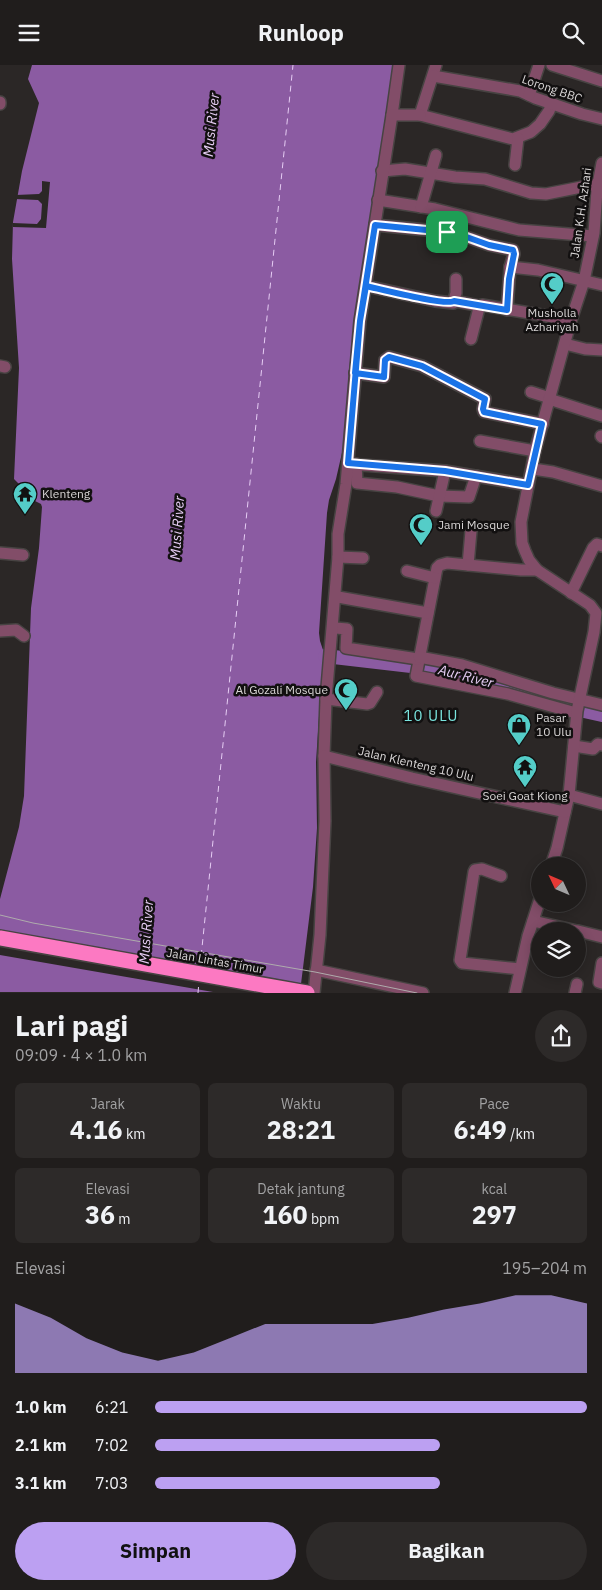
<!DOCTYPE html>
<html lang="id">
<head>
<meta charset="utf-8">
<style>
	body { margin:0; font-family:"IBM Plex Sans",sans-serif; background:#2d2a29; color:#f1f3f6; height:100vh; display:flex; flex-direction:column; font-size:19px; white-space:nowrap }
	* { box-sizing:border-box; margin:0 }
	p { font-size:16px; color:#a2a2a3 }
	.icon { flex:none; width:28px; height:28px; fill:none; stroke:currentColor; stroke-width:2; stroke-linecap:round; stroke-linejoin:round }
	.map { position:relative; height:928px; overflow:hidden }
	.drawer { display:flex; flex-direction:column; background:#201d1c; flex:1 }
	.drawer>* { flex:none }
	.needle { width:32px; rotate:314deg }
	.fabs { position:absolute; left:531px; top:792px; display:grid; gap:10px }
	.fabs a { display:grid; place-items:center; width:55px; height:55px; border-radius:50%; background:#201d1c; box-shadow:0 2px 12px #0003,0 0 0 1px #3d3b3b; font-size:25px }
	.pin { position:absolute; display:grid; place-items:center; width:42px; height:42px; color:#fff; margin:-21px; border-radius:10px; box-shadow:0 2px 8px #0006 }
	.round { display:grid; place-items:center; flex:none; width:52px; height:52px; border-radius:26px; background:#2d2a29 }
	.head { display:flex; align-items:center; justify-content:space-between; height:85px; padding:0 15px }
	h1 { font-size:28px; font-weight:700; line-height:38px }
	.metrics { display:grid; grid-template-columns:repeat(3,1fr); gap:8px; height:85px; padding:5px 15px }
	.metrics div { display:grid; align-content:center; border-radius:8px; background:#2d2a29; text-align:center }
	.metrics b { font-size:25px; font-weight:700 }
	.metrics small { font-size:14px; font-weight:400 }
	.metrics p { font-size:14px }
	.chart { height:140px; padding:10px 15px }
	.chart p { display:flex; justify-content:space-between }
	.chart svg { width:100%; height:90px; margin-top:5px; fill:#bca0f2; opacity:.7 }
	.primary-button { display:flex; gap:10px; margin-top:auto; padding:10px 15px }
	.primary-button a { flex:1; height:58px; border-radius:30px; background:#bca0f2; color:#111; font-size:20px; font-weight:700; line-height:58px; text-align:center }
	.primary-button a+a { background:#2d2a29; color:#f1f3f6 }
	ul { padding:0 15px; list-style:none; font-size:16px }
	li { display:grid; grid-template-columns:80px 60px 1fr; align-items:center; height:38px }
	li i { height:12px; border-radius:6px; background:#bca0f2 }
	header { display:flex; justify-content:space-between; align-items:center; height:65px; padding:0 15px; background:#201d1c; font-size:22px; font-weight:700 }
	.map>svg:first-child { display:block }
</style>
</head>
<body>
<header><svg class="icon" aria-label="menu" viewBox="0 0 24 24"><path d="M4 6h16M4 12h16M4 18h16"/></svg>Runloop<svg class="icon" aria-label="search" viewBox="0 0 24 24"><circle cx="10" cy="10" r="6"/><path d="M15 15l6 6"/></svg></header>
<div class="map">
<svg width="602" height="928" viewBox="0 0 602 928">
	<rect width="100%" height="100%" fill="#2b2726"/>
	<polygon fill="#8b5ba2" points="32,0 393,0 350,296 344,379 336,414 329,435 327,448 319,568 320,576 325,591 326,597 320,636 316,697 317,763 313,822 300,927 0,927 0,834 19,762 24,731 31,543 39,483 42,442 41,439 33,435 33,424 31,420 25,417 20,420 14,414 19,303 12,194 13,157 22,106 39,38 28,14"/>
	<g fill="#2b2726">
		<polygon points="42,116 50,117 46,163 13,162 13,158 37,159 41,154 42,139 38,135 15,134 16,130 39,129 42,126"/>
		<polygon points="0,865 304,919 303,928 213,927 0,890"/>
	</g>
	<g fill="none" stroke-linecap="round" stroke-linejoin="round">
		<g stroke="#8b5ba2" stroke-width="14">
			<polyline points="325,591 437,604 479,612 529,631"/>
			<polyline points="566,642 602,650"/>
		</g>
		<g stroke="#e6cdf4" stroke-width="1" stroke-dasharray="6 5" stroke-linecap="butt">
			<polyline points="200,902 293,0"/>
			<polyline points="198,928 199,916"/>
		</g>
		<g stroke="#474342" stroke-width="14">
			<g id="minor">
				<polyline points="436,0 420,50 513,74 531,67 540,59 549,46 552,38"/>
				<polyline points="552,0 602,16"/>
				<polyline points="433,11 520,26 535,33 582,49 602,54"/>
				<polyline points="529,30 539,0"/>
				<polyline points="0,39 0,37"/>
				<polyline points="392,50 399,0"/>
				<polyline points="515,100 518,73"/>
				<polyline points="382,106 405,104 455,112 485,114 531,128 546,129 602,118"/>
				<polyline points="378,135 435,144 519,165 593,171"/>
				<polyline points="421,142 436,90"/>
				<polyline points="375,160 447,167 461,170 489,180 513,185 514,189 510,202 538,205 602,220"/>
				<polyline points="366,221 435,236 453,238 456,228 456,214"/>
				<polyline points="455,236 480,241"/>
				<polyline points="507,245 510,202"/>
				<polyline points="471,274 479,243 482,240 571,255"/>
				<polyline points="565,279 585,284 602,285"/>
				<polyline points="0,301 5,302"/>
				<polyline points="355,308 384,312 385,295 389,292 422,301 485,334 483,344 484,347 543,359"/>
				<polyline points="531,327 550,333"/>
				<polyline points="549,334 602,351"/>
				<polyline points="601,371 602,372"/>
				<polyline points="480,376 535,386"/>
				<polyline points="348,399 445,406 528,420"/>
				<polyline points="356,399 357,418 397,422 439,431 469,432 476,411"/>
				<polyline points="533,404 553,407 602,421"/>
				<polyline points="436,446 445,406"/>
				<polyline points="0,488 23,490"/>
				<polyline points="338,492 363,493"/>
				<polyline points="468,500 471,466"/>
				<polyline points="537,505 521,505 447,498 440,500 437,503 416,611 508,629 576,648"/>
				<polyline points="407,506 435,513"/>
				<polyline points="571,528 593,483 597,479 602,481"/>
				<polyline points="338,532 428,548"/>
				<polyline points="336,563 347,564 346,583 418,594"/>
				<polyline points="0,566 16,565 24,571"/>
				<polyline points="419,592 462,600 553,628 602,640"/>
				<polyline points="326,634 367,639 370,638 377,627"/>
				<polyline points="574,681 593,684 598,679 602,680"/>
				<polyline points="324,691 326,634 338,492 338,469 346,419 360,256 392,50 420,50"/>
				<polyline points="569,730 602,739"/>
				<polyline points="551,801 557,783 569,730 577,646 594,567 596,548 590,540 537,505 529,495 525,486 522,478 521,457 535,386 571,255 584,216 594,168 597,125 602,98"/>
				<polyline points="501,811 482,804 475,805 474,807 460,895 462,898 520,904"/>
				<polyline points="533,856 577,866"/>
				<polyline points="578,866 602,872"/>
				<polyline points="602,898 599,917 602,918"/>
				<polyline points="316,905 423,928"/>
				<polyline points="314,928 320,870 325,756 324,691 412,713 565,747"/>
				<polyline points="515,928 528,871 540,834"/>
				<polyline points="575,928 577,919"/>
			</g>
		</g>
		<g stroke="#474342" stroke-width="18">
			<polyline id="highway" points="0,873 307,928"/>
		</g>
		<use href="#minor" stroke="#824d68" stroke-width="11"/>
		<use href="#highway" stroke="#fc79c2" stroke-width="15"/>
		<polyline stroke="#afacac" stroke-width="1" points="0,850 33,858 315,907 417,928"/>
	</g>
	<g fill="none" stroke-linecap="round" stroke-linejoin="round">
		<g stroke="#fff" stroke-width="10">
			<path id="route" d="M447,167L375,160L360,256L348,398L445,406L528,420L542,359L484,347L483,344L485,334L422,301L389,292L385,295L384,312L355,308L360,256L366,221C380,224 446,241 454,236L507,245L509,214L514,189L513,185L489,180L461,170L447,167"/>
		</g>
		<use href="#route" stroke="#1a73e8" stroke-width="6"/>
	</g>
	<defs>
		<g id="mosque-pin" transform="scale(1.25)"><path d="M0 17L-7.5 6A9.5 9.5 0 1 1 7.5 6Z" fill="#54cdc8" stroke="#121010"/><path d="M3.5-4.9A6 6 0 1 0 3.5 4.9A5 5 0 1 1 3.5-4.9Z" fill="#111"/></g>
		<g id="temple-pin" transform="scale(1.25)"><path d="M0 17L-7.5 6A9.5 9.5 0 1 1 7.5 6Z" fill="#54cdc8" stroke="#121010"/><path d="M0-6L5-2H3V0L6.5 2.5H4V6H1.5V3h-3V6H-4V2.5H-6.5L-3 0V-2H-5Z" fill="#111"/></g>
		<g id="shop-pin" transform="scale(1.25)"><path d="M0 17L-7.5 6A9.5 9.5 0 1 1 7.5 6Z" fill="#54cdc8" stroke="#121010"/><path d="M-5-2.5h2.3a2.7 3.5 0 0 1 5.4 0H5L5.5 6h-11ZM-1.5-2.5h3a1.5 2.3 0 0 0-3 0Z" fill="#111"/></g>
	</defs>
	<g fill-rule="evenodd">
		<use href="#mosque-pin" x="552" y="219"/>
		<use href="#temple-pin" x="25" y="429"/>
		<use href="#mosque-pin" x="421" y="460"/>
		<use href="#mosque-pin" x="346" y="625"/>
		<use href="#shop-pin" x="519" y="660"/>
		<use href="#temple-pin" x="525" y="702"/>
	</g>
	<g text-anchor="middle" stroke-width="5" stroke-linejoin="round" paint-order="stroke">
		<g font-size="12" fill="#d9d6d6" stroke="#121010">
			<text transform="translate(552 24) rotate(19)" y="4">Lorong BBC</text>
			<text transform="translate(581 148) rotate(-82)" y="4">Jalan K.H. Azhari</text>
			<text transform="translate(416 699) rotate(13)" y="4">Jalan Klenteng 10 Ulu</text>
			<text transform="translate(215 896) rotate(10)" y="4">Jalan Lintas Timur</text>
		</g>
		<g font-size="12" fill="#d9d6d6" stroke="#121010" text-anchor="start">
			<text x="552" y="252" text-anchor="middle">Musholla<tspan x="552" dy="14">Azhariyah</tspan></text>
			<text x="42" y="433">Klenteng</text>
			<text x="438" y="464">Jami Mosque</text>
			<text x="328" y="629" text-anchor="end">Al Gozali Mosque</text>
			<text x="536" y="657">Pasar<tspan x="536" dy="14">10 Ulu</tspan></text>
			<text x="525" y="735" text-anchor="middle">Soei Goat Kiong</text>
		</g>
		<g font-size="14" font-style="italic" fill="#e6cdf4" stroke="#121010">
			<text transform="translate(211 60) rotate(-84)" y="5">Musi River</text>
			<text transform="translate(177 463) rotate(-86)" y="5">Musi River</text>
			<text transform="translate(466 611) rotate(14)" y="5">Aur River</text>
			<text transform="translate(146 867) rotate(-86)" y="5">Musi River</text>
		</g>
		<g font-size="15" letter-spacing="1" fill="#7ae5df" stroke="#121010">
			<text x="431" y="656">10 ULU</text>
		</g>
	</g>
</svg>
<div class="fabs">
<a><svg class="needle" viewBox="-14 -14 28 28"><path d="M0-13l5 13h-10z" fill="#e53935"/><path d="M0 13l5-13h-10z" fill="#a2a2a3"/></svg></a>
<a><svg class="icon" aria-label="layers" viewBox="0 0 24 24"><path d="M12 4l9 5-9 5-9-5zM3 14l9 5 9-5"/></svg></a>
</div>
<div class="pin" style="left:447px;top:167px;background:#1e9e55"><svg class="icon" aria-label="arrive" viewBox="0 0 24 24"><path d="M6 21V4h12l-3 4 3 4H6"/></svg></div>
</div>
<section class="drawer">
<div class="head"><div><h1>Lari pagi</h1><p>09:09 · 4 × 1.0 km</p></div><a class="round"><svg class="icon" aria-label="share" viewBox="0 0 24 24"><path d="M12 15V3M7 8l5-5 5 5M5 13v7h14v-7"/></svg></a></div>
<div class="metrics">
<div><p>Jarak</p><b>4.16<small> km</small></b></div>
<div><p>Waktu</p><b>28:21</b></div>
<div><p>Pace</p><b>6:49<small> /km</small></b></div>
</div>
<div class="metrics">
<div><p>Elevasi</p><b>36<small> m</small></b></div>
<div><p>Detak jantung</p><b>160<small> bpm</small></b></div>
<div><p>kcal</p><b>297</b></div>
</div>
<div class="chart"><p><span>Elevasi</span>195–204 m</p>
<svg viewBox="0 0 160 44" preserveAspectRatio="none"><path d="M0 44V10L10 17L20 27L30 34L40 38L50 34L60 27L70 20L80 20L90 20L100 20L110 17L120 13L130 10L140 6L150 6L160 10V44z"/></svg>
</div>
<ul>
<li><b>1.0 km</b>6:21<i style="width:100%"></i></li>
<li><b>2.1 km</b>7:02<i style="width:66%"></i></li>
<li><b>3.1 km</b>7:03<i style="width:66%"></i></li>
</ul>
<div class="primary-button"><a>Simpan</a><a>Bagikan</a></div>
</section>
</body>
</html>
